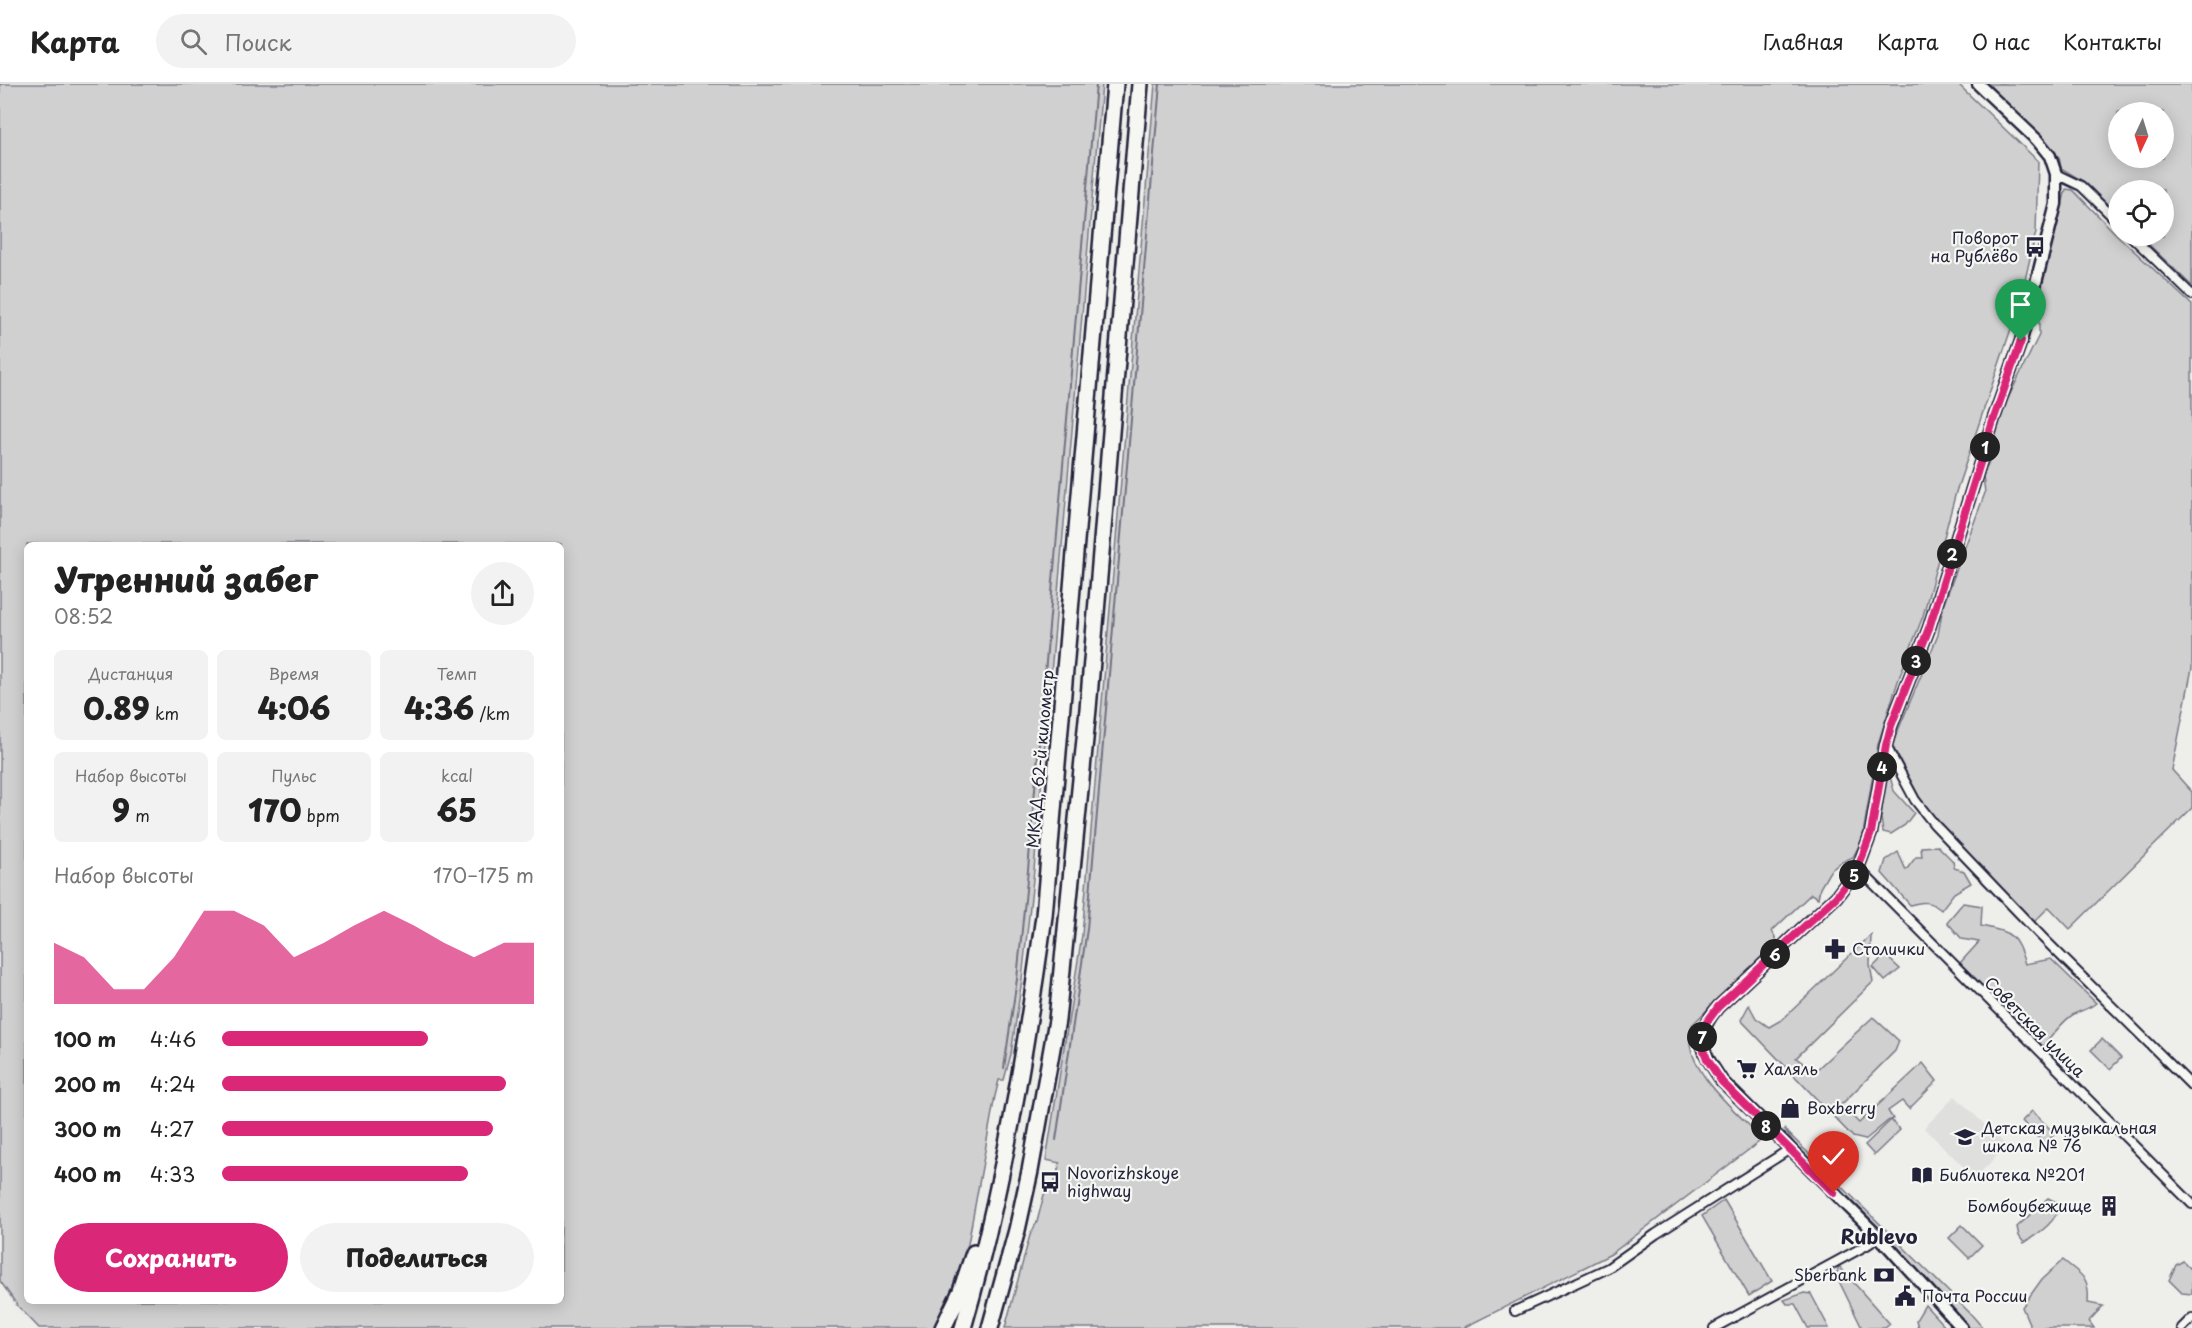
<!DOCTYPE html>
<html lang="ru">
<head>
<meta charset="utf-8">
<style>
	body { margin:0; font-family:"Playpen Sans",sans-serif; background:#f2f2f2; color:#222; height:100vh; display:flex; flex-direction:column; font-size:22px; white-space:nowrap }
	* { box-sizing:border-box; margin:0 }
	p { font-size:20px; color:#767676 }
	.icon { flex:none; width:33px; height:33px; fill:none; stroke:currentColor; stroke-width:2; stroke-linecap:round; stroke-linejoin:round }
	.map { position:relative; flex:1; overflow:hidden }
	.panel { position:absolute; left:24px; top:458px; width:540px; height:762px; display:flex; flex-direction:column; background:#fff; border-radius:9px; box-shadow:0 3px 15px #0003 }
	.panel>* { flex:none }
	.needle { width:39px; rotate:184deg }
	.controls { position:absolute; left:2108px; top:18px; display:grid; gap:12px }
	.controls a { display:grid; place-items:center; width:66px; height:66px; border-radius:50%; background:#fff; box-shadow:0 3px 15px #0003; font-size:30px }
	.pin { position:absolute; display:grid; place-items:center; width:51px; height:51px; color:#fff; margin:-62px -26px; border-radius:50% 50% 50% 0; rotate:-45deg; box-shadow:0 0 6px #0007 }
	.pin .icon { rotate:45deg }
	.km { position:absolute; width:30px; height:30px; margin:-15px; border-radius:50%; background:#222; color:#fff; font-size:16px; line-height:30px; text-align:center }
	.round { display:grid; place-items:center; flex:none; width:63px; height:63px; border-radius:32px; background:#f2f2f2 }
	.summary { display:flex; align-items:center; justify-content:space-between; height:102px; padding:0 30px }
	h1 { font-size:33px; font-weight:800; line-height:45px }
	.stats { display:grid; grid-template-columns:repeat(3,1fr); gap:9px; height:102px; padding:6px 30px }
	.stats div { display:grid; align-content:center; border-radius:9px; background:#f2f2f2; text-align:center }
	.stats b { font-size:30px; font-weight:800 }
	.stats small { font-size:16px; font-weight:400 }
	.stats p { font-size:16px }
	.chart { height:168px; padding:12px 30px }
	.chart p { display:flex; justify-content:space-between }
	.chart svg { width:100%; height:108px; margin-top:6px; fill:#db2777; opacity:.7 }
	.button { display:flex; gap:12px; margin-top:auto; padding:12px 30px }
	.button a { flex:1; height:69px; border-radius:36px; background:#db2777; color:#fff; font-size:24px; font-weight:800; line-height:69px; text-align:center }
	.button a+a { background:#f2f2f2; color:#222 }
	ul { padding:0 30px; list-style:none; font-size:20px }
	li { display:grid; grid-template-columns:96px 72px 1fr; align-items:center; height:45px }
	li i { height:15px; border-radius:8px; background:#db2777 }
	header { display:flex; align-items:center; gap:36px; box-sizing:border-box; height:84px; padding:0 30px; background:#fff; border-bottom:2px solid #e0e0e0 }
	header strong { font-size:28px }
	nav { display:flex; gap:33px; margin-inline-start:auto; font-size:21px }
	.search { width:420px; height:54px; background:#f2f2f2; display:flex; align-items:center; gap:15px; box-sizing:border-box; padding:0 21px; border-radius:33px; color:#767676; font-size:22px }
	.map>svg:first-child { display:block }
</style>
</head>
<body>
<header>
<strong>Карта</strong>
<div class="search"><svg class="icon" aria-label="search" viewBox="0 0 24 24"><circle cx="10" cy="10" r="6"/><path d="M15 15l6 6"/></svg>Поиск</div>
<nav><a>Главная</a><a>Карта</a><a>О нас</a><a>Контакты</a></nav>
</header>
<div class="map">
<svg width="2192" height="1244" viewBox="0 0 2192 1244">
	<rect width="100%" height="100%" fill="#eeeeeb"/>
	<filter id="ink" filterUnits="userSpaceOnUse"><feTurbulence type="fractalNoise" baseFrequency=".0167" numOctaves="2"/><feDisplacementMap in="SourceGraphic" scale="12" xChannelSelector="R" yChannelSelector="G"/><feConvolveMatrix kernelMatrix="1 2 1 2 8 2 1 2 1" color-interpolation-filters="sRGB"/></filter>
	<g filter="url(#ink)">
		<polygon fill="#dfdfde" points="1955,1012 2007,1062 1975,1094 1924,1044"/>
		<g fill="#d0d0d1" stroke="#797986" stroke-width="1.5" fill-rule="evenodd">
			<path d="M0,0H1102L1034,786L1022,895L1011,970L1004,996H999L995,1012L968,1160L948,1217L936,1244H39L17,1221L0,1197ZM27,460H561V1216H27Z"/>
			<path d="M1155,0H1958L2038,77L2036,148L2020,218L1956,408L1923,532L1899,594L1878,660L1862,756L1853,773L1840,779L1830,787L1820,804L1818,814L1811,810L1772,847L1777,857L1692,941C1677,981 1738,1029 1763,1055L1611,1170L1463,1244H1005L1030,1151L1037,1138L1047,1099L1054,1101L1060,1079L1046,1076L1082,851Z"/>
			<path d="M1984,0H2192V202L2140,152H2163V106H2118V131L2086,99L2061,84L2059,73ZM2118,28H2163V74H2118Z"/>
			<polygon points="2066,105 2073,106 2118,152 2192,221 2192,584 2172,686 2192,708 2192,724 2070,845 2049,823 2033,839 1933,733 1921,716 1892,661 1938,551 1943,522 1985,409 1983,392 1994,367 1995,341 2039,251 2039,212"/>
			<polygon points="1886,678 1894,707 1914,729 1905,741 1891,750 1883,748 1881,734"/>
			<path d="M1938,762L1953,777L1954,784L1964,787L1971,799L1954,809L1941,826C1930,817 1923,817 1910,821L1882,789L1886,776L1898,768L1906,786L1916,773H1922L1921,763Z"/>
			<path d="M1963,819L1982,822L1981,842C2012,849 2015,849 2025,880L2051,875L2096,919C2089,925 2082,926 2074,930C2062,937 2052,952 2043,963L1960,879L1979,858L1962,855L1947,838Z"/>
			<polygon points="1871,851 1870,881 1873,898 1796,974 1815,987 1873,933 1899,957 1895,967 1841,1021 1859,1039 1923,979 1937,997 1909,1025 1902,1017 1888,1027 1893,1035 1888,1037 1865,1056 1853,1053 1741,936 1749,921 1756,934 1769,943 1783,935"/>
			<polygon points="1885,871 1900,885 1885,897 1873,883"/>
			<polygon points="2102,955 2121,974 2110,985 2091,966"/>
			<polygon points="2032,1027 2055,1050 2044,1060 2022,1037"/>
			<polygon points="1891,1036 1900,1046 1874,1071 1865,1061"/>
			<polygon points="1784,1045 1970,1229 1983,1244 1964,1244 1803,1072"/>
			<path d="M2048,1114L2060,1120C2057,1138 2039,1149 2024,1159L2019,1152L2017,1143Z"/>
			<polygon points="1724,1116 1772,1197 1749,1212 1702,1132"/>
			<polygon points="1962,1141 1982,1161 1969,1174 1949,1154"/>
			<path d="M2063,1176C2082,1192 2090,1192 2088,1219L2103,1222L2089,1237L2094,1244H2031L2022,1223L2042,1195Z"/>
			<polygon points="2183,1177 2192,1186 2192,1210 2182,1209 2169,1196 2176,1181"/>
			<polygon points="1839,1182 1890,1240 1885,1244 1862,1244 1836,1191"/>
			<polygon points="1804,1209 1811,1210 1829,1244 1808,1244 1795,1220 1787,1220 1784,1216"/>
			<polygon points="1925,1221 1946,1244 1918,1244 1916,1236"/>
		</g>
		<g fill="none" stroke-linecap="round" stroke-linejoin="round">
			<g stroke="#727281" stroke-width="2">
				<polyline points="1004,984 1017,895 1028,786 1096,0"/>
				<polyline points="1056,1056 1087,845 1160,0"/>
			</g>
			<g stroke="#22223b" stroke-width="12">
				<g id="street">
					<polyline points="2056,90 2081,102 2118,138"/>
					<polyline points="2131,152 2192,211"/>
					<polyline points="1886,662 1915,716 1934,740 2042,853 2192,1002"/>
					<polyline points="1858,784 2192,1120"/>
					<polyline points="1515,1227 1608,1184 1656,1150 1790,1065"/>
					<polyline points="1714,1244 1867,1161 1879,1153"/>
					<polyline points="2182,1244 2192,1234"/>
				</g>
			</g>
			<g stroke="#22223b" stroke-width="15">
				<path id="secondary" d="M1962,1244L1885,1159L1722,997C1702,967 1692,954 1718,923L1836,813L1858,784L1871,749L1886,661L1891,642L1929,544L1994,334L2021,257L2056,120V90L2050,72L2037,56L1978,0"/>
			</g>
			<g stroke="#22223b" stroke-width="20">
				<g id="highway">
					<polyline points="943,1244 961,1207 974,1169"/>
					<path d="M963,1244C1002,1109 1025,971 1044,832L1115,0"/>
					<polyline points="990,1244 1017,1146 1030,1087 1057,936 1088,625 1140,0"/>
				</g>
			</g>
			<use href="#street" stroke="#f6f6f2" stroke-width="8"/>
			<use href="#secondary" stroke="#f6f6f2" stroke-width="10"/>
			<use href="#highway" stroke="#f6f6f2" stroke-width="15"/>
		</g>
	</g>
	<g fill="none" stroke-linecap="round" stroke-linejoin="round" filter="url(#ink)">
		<g stroke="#fff" stroke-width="12">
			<polyline id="route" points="1834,1109 1722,998 1707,975 1702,961 1704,942 1718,923 1836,813 1858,784 1871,749 1886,661 1891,642 1929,544 1994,334 2021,257"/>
		</g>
		<use href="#route" stroke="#db2777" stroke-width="8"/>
	</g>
	<defs>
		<g id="bus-bare" transform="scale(1.62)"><path d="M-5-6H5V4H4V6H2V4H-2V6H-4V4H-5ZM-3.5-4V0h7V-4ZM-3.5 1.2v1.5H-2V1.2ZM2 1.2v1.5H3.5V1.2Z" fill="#22223b" stroke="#f6f6f2" stroke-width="2.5" paint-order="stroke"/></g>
		<g id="pharmacy-bare" transform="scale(1.62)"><path d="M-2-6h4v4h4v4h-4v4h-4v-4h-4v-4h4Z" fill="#22223b" stroke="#f6f6f2" stroke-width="2.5" paint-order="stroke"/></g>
		<g id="supermarket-bare" transform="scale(1.62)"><path d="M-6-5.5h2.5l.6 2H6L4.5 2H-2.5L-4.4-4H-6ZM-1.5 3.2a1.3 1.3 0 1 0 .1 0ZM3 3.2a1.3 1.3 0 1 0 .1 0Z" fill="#22223b" stroke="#f6f6f2" stroke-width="2.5" paint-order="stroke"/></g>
		<g id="shop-bare" transform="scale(1.62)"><path d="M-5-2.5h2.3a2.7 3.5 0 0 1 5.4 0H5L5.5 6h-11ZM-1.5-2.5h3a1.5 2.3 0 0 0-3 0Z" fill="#22223b" stroke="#f6f6f2" stroke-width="2.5" paint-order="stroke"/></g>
		<g id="school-bare" transform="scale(1.62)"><path d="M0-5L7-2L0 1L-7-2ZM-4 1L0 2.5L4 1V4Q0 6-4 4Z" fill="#22223b" stroke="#f6f6f2" stroke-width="2.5" paint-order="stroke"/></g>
		<g id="library-bare" transform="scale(1.62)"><path d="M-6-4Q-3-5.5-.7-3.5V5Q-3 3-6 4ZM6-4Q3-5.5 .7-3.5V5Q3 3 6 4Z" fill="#22223b" stroke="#f6f6f2" stroke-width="2.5" paint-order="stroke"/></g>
		<g id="building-bare" transform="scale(1.62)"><path d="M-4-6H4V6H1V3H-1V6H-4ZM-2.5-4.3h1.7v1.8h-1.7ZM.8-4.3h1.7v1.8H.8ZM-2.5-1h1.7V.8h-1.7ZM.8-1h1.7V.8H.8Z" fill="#22223b" stroke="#f6f6f2" stroke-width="2.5" paint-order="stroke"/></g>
		<g id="bank-bare" transform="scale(1.62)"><path d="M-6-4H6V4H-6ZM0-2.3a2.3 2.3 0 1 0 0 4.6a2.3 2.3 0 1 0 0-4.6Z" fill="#22223b" stroke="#f6f6f2" stroke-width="2.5" paint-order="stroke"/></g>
		<g id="civic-bare" transform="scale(1.62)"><path d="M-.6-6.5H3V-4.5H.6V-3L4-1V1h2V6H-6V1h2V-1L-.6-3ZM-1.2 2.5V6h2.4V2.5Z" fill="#22223b" stroke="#f6f6f2" stroke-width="2.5" paint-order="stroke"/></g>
	</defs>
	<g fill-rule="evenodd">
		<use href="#bus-bare" x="2035" y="163"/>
		<use href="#pharmacy-bare" x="1835" y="865"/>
		<use href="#supermarket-bare" x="1747" y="985"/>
		<use href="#shop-bare" x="1790" y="1024"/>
		<use href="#school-bare" x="1965" y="1053"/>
		<use href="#library-bare" x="1922" y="1091"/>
		<use href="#bus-bare" x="1050" y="1098"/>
		<use href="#building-bare" x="2109" y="1122"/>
		<use href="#bank-bare" x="1884" y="1191"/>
		<use href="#civic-bare" x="1905" y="1212"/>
	</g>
	<g text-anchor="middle" stroke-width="4.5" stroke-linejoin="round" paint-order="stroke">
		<g font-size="16" fill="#22223b" stroke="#f6f6f2" text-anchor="start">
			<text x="2018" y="160" text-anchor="end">Поворот<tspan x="2018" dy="18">на Рублёво</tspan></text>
			<text x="1852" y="871">Столички</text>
			<text x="1764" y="991">Халяль</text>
			<text x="1807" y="1030">Boxberry</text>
			<text x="1982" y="1050">Детская музыкальная<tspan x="1982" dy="18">школа № 76</tspan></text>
			<text x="1067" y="1095">Novorizhskoye<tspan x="1067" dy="18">highway</tspan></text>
			<text x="1939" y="1097">Библиотека №201</text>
			<text x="2092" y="1128" text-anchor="end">Бомбоубежище</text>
			<text x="1867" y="1197" text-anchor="end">Sberbank</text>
			<text x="1922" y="1218">Почта России</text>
		</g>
		<g font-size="16" fill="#22223b" stroke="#f6f6f2">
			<text transform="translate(1040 675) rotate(-85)" y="6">МКАД, 62-й километр</text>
			<text transform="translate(2035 943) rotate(45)" y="6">Советская улица</text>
		</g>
		<g font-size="20" font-weight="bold" fill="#22223b" stroke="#f6f6f2">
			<text x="1879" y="1160">Rublevo</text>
		</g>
	</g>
</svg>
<div class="controls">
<a><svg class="needle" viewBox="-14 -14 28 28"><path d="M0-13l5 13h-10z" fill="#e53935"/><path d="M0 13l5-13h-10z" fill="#767676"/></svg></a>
<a><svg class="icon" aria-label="locate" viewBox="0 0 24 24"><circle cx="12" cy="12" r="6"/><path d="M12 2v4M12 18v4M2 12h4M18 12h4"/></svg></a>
</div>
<div class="pin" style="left:2021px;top:257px;background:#1e9e55"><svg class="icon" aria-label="arrive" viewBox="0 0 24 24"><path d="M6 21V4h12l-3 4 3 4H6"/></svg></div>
<div class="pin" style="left:1834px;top:1109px;background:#d93025"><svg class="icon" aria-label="check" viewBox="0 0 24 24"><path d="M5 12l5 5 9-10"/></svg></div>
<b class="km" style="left:1985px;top:363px">1</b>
<b class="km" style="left:1952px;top:470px">2</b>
<b class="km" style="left:1916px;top:577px">3</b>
<b class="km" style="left:1882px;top:683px">4</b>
<b class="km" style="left:1854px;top:791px">5</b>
<b class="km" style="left:1775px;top:870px">6</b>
<b class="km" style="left:1702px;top:953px">7</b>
<b class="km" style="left:1766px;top:1042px">8</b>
<section class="panel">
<div class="summary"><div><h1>Утренний забег</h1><p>08:52</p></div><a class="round"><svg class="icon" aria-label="share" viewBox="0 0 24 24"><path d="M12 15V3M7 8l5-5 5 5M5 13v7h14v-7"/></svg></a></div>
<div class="stats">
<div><p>Дистанция</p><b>0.89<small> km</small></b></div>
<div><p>Время</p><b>4:06</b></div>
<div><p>Темп</p><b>4:36<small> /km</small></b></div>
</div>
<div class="stats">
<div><p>Набор высоты</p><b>9<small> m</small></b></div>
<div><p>Пульс</p><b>170<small> bpm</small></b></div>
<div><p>kcal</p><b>65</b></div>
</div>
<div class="chart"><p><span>Набор высоты</span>170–175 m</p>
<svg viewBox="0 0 160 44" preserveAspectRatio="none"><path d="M0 44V19L10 25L20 38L30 38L40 25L50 6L60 6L70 12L80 25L90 19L100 12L110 6L120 12L130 19L140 25L150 19L160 19V44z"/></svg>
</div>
<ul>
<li><b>100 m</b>4:46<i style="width:66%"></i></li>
<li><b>200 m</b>4:24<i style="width:91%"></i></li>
<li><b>300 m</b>4:27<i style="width:87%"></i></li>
<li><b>400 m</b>4:33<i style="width:79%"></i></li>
</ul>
<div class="button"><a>Сохранить</a><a>Поделиться</a></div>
</section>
</div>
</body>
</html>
